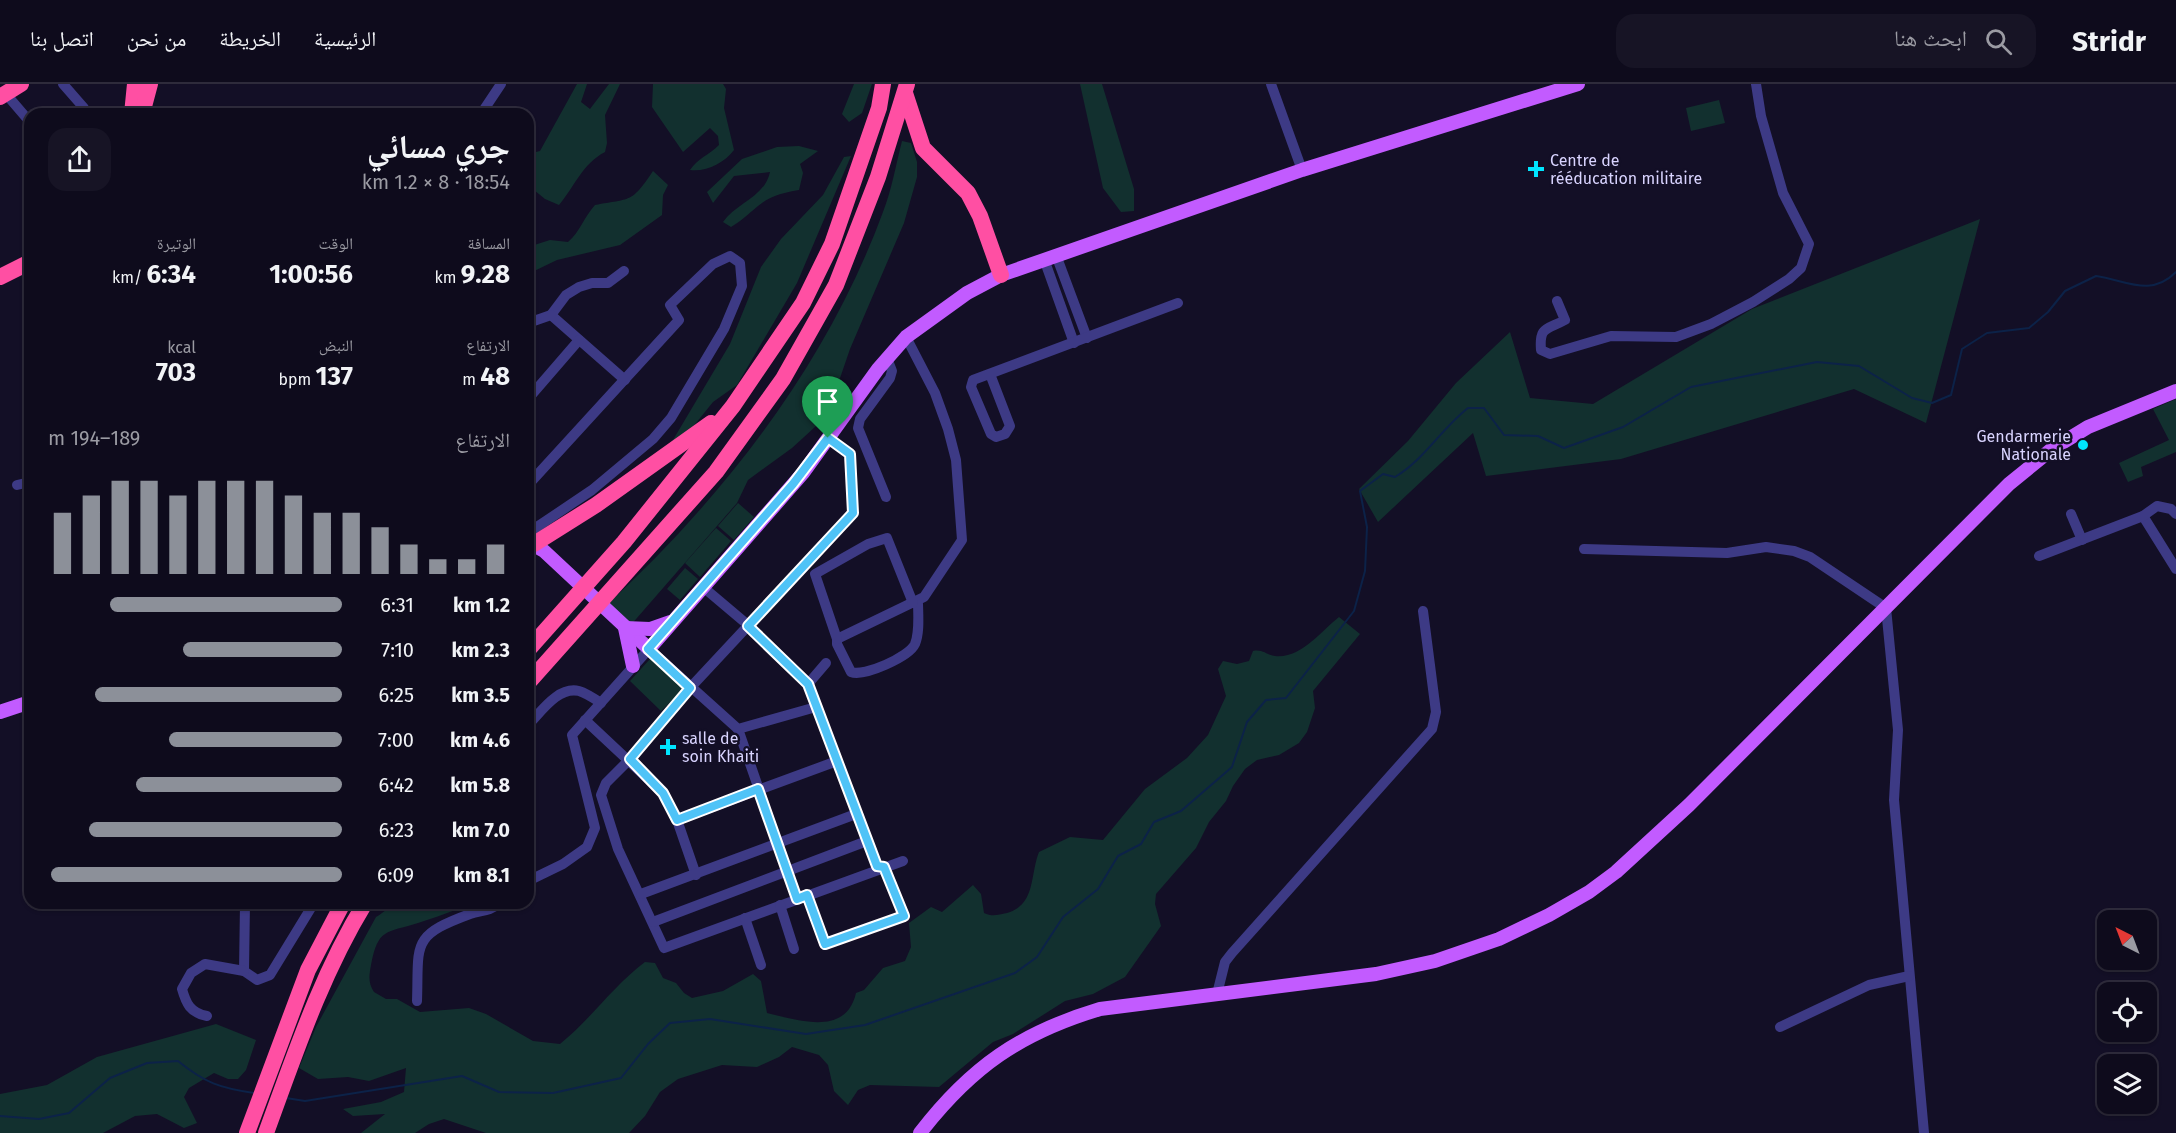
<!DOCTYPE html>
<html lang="ar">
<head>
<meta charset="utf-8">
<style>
	body { margin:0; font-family:"Fira Sans","Noto Naskh Arabic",sans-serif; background:#171425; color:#f1f3f6; direction:rtl; height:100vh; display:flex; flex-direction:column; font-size:22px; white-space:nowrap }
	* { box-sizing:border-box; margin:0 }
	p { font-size:20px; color:#9b9ba3 }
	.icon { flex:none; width:33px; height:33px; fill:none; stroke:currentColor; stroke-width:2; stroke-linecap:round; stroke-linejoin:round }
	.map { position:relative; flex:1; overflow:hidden; direction:ltr }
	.sheet { position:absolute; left:24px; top:24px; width:510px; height:801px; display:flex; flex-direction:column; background:#0e0b1c; border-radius:18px; box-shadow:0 2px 4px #0004,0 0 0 2px #2e2b3b; direction:rtl }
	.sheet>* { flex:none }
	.needle { width:39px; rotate:318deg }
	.tools { position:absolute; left:2097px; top:826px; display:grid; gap:12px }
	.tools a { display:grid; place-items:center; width:60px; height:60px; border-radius:12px; background:#0e0b1c; box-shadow:0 2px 4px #0004,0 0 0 2px #2e2b3b; font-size:30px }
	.pin { position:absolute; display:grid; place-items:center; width:51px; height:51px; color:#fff; margin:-62px -26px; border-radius:50% 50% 50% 0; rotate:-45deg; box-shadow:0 0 6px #0007 }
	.pin .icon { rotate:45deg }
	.round { display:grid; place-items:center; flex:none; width:63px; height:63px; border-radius:18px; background:#171425 }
	.overview { display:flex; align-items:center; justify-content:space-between; height:102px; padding:0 24px }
	h1 { font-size:33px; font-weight:700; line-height:45px }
	.figures { display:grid; grid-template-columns:repeat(3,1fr); gap:9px; height:102px; padding:6px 24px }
	.figures div { display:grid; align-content:center }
	.figures b { font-size:26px; font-weight:700 }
	.figures small { font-size:16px; font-weight:400 }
	.figures p { font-size:16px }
	.chart { height:168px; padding:12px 24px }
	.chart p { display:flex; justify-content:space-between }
	.chart svg { width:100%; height:108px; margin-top:6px; stroke:#8c9099; stroke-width:6 }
	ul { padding:0 24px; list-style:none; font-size:20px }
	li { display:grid; grid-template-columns:96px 72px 1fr; align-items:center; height:45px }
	li i { height:15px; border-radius:8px; background:#8c9099 }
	header { display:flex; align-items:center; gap:36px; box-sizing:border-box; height:84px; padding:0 30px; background:#0e0b1c; border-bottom:2px solid #2e2b3b }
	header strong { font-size:28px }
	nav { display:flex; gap:33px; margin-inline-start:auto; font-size:21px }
	.search { width:420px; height:54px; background:#171425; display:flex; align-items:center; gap:15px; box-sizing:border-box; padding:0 21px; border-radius:18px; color:#9b9ba3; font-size:22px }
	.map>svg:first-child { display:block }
</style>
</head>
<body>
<header>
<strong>Stridr</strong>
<div class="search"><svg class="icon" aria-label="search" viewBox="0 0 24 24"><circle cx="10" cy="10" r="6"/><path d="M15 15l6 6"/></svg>ابحث هنا</div>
<nav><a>الرئيسية</a><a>الخريطة</a><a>من نحن</a><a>اتصل بنا</a></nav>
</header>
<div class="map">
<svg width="2176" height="1049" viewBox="0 0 2176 1049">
	<rect width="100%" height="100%" fill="#130f26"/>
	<g fill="#12302f">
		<path d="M577,0H587L581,18L590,25L609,0H620L605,31L607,59L605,68C582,80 575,102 559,121L545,115L528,101V70L540,67Z"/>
		<path d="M653,0H723L726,5L724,24L734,66C724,79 707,88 690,86C698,74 709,71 719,61L718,52L710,44L683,68L652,23Z"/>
		<polygon points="854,0 872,0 862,29 849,38 842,30"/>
		<polygon points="1080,0 1102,0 1134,105 1134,127 1121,128 1103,104"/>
		<polygon points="1719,16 1725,39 1691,47 1686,24"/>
		<path d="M902,57L911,59L917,78V93L904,139L850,265L827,332L792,364L748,396L737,419L630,542L608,520C726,410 827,280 883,128C892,105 896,80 902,57Z"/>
		<path d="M799,62L818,67L800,80L803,89L799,106C787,108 772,111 762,119C751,127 743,136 731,143L723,138C736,119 765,113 770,88L734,92L713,119L707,108L742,75L777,63Z"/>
		<polygon points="851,72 797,199 737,301 713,318 692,344 670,361 730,260 761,183 781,155 823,111 844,73"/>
		<path d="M653,87L668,101L663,111L662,131L620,161L557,176L528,190V163L550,156L568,158C580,148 584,133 595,121C631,114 631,120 653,87Z"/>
		<polygon points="1980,135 1926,339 1854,305 1621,375 1486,392 1473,349 1378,438 1359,405 1408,357 1456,299 1510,248 1530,314 1593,320 1752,225"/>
		<polygon points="2176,315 2176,368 2141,383 2143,392 2128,398 2119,379 2169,356 2153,325"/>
		<polygon points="738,419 754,433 734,456 718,442"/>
		<polygon points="716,444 731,457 700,493 685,479"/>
		<polygon points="685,484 698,495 680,516 667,505"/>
		<path d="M1339,533L1360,550L1313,607L1315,624L1307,648L1299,659L1279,671L1257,676L1245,685L1233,702L1226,717L1209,738L1196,764L1156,810L1155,820L1161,842L1125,893L1093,910L1065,917L1013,950L993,958L939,1003L870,1001L858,1006L848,1021L834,1007L828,981L819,971L792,963L779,973L757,983L722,981L678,995L660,1008L645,1032L629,1049H486L444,1035L429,1040L415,1049H361L385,1030L353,1032L343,1025L381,1018L404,1008L406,984L369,997L348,993L318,995L299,984L316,943L376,833C380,831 384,827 388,825C401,820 447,818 458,825C444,830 431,835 418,839C386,849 378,844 371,881C369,892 368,899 374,908L386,915H397L420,928L469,924L486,930L533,957L560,960C591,935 613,902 645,878L655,879L663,894L676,899L684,909L692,914L723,907L753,890L761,897L767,929C798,936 846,953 856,909L864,906L883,884L905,877L911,863L909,839L931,823L942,828L973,801L981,810L984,829C992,833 998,831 1007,829C1036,821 1030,790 1039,768L1070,753L1103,756L1145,705L1187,674L1208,651L1226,612L1218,585L1223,577L1237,580L1249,577L1253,567C1263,565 1266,571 1275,572C1301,575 1321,547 1339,533Z"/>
		<polygon points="650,575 684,605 661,627 630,597"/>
		<polygon points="216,940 256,956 246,986 238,995 228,995 214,989 189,1004 184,1013 197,1039 184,1044 157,1030 135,1032 103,1049 0,1049 0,1010 47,1001 97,973"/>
	</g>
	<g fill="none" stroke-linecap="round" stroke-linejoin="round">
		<g stroke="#0c2248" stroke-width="2">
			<path d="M286,1014L305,1017L462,992L499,1008L553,1009L621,994L648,960L670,939L710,935L806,950L865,941L1015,889L1037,873L1063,833L1098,805L1118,772L1141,760L1154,738L1181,727L1232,683L1247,638L1266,616L1286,614L1354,527L1365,487L1367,443L1360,407L1383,390L1395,393C1424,376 1441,345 1468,324H1484L1504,351L1538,352L1564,364L1623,343L1691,303L1817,278L1859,282L1912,314L1932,319L1951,311L1962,265L1987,249L2029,244L2048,228L2065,207L2096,192C2126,196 2150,214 2176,188"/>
			<path d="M0,1032L39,1035L69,1029L110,994L147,979L178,977C205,999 220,1004 254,1009"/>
		</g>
		<g stroke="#3d3a85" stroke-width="10">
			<polyline points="63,0 84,24"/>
			<polyline points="1271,0 1302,86"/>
			<polyline points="6,10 30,38"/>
			<polyline points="481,30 501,0"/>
			<polyline points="1056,171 1087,254"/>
			<polyline points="1044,175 1074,259"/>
			<path d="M1557,217L1565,236C1547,246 1539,242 1541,266L1550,270L1611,252L1676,253L1711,240L1753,218L1789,195L1801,184L1809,160L1783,109L1761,32L1756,0"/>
			<polyline points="551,231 566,211 579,203 592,199 608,199 624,187"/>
			<polyline points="528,239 551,231 625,296"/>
			<path d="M906,253L935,309L948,345L956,376L962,456L924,513L837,555V560L851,588C864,593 909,573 915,560C920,548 918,530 918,517"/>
			<polyline points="990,290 1010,342 1005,350 996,353 991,350 971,303 973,296 1178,219"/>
			<polyline points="528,315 579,256"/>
			<polyline points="828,354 850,370 853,429 690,604 630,675 606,699 601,711 618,765 664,864 903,777"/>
			<polyline points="17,401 30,398"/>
			<polyline points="528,401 679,236 670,221 713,180 730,172 740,179 742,202 724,245 671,334 653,355 592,406 528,449"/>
			<polyline points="886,413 858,344 860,335 890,294 892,287 887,274"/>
			<polyline points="2071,430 2082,456"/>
			<polyline points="2143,432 2176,485"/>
			<polyline points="1584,465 1727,469 1766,463 1794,467 1810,473 1886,524 1898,646 1894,716 1924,1049"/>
			<polyline points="2039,472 2143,432 2157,422 2171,425 2176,430"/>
			<polyline points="703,503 748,541 808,600 877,782 884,783 904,832 825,860 807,811"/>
			<polyline points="837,555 815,490 868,460 887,454 913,519"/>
			<polyline points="808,600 826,579"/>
			<polyline points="585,636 663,709 677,736 696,791"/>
			<path d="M528,641C541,628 558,602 579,607C586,609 595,615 601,619"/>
			<polyline points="738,645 797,815"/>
			<polyline points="677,736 837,677"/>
			<polyline points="528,797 563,780 587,763 595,744 572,651 649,565 738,645 816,623"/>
			<polyline points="641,810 856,730"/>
			<polyline points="245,819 244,887 257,896 270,891 314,819"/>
			<polyline points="780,821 794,865"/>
			<polyline points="745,834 761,881"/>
			<polyline points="653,838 867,757"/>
			<polyline points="1217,910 1225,878 1232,869 1432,645 1436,628 1423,527"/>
			<path d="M417,917C419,860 410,852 470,830C482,826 489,828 499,819"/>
			<path d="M207,932C190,929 186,919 182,905L191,889L205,880L244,887"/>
			<polyline points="1780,943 1869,901 1909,892"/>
		</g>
		<g stroke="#c25bff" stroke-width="14">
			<polyline points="528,458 544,467 649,565 803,389 878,285 906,253 967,209 1001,191 1302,86 1578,0"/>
			<polyline points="633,582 625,544 650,545 670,538"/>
			<polyline points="0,628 30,618"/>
			<path d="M920,1049C971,983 1020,949 1100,925L1376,890L1435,877L1499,855L1549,831L1589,808L1616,788L1689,721L2009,400L2052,365L2088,343L2176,307"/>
		</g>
		<g stroke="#ff4fa3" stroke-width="16">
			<polyline points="905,9 923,64 968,109 980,132 1001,191"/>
			<polyline points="0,13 21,0"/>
			<polyline points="132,30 135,0"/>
			<polyline points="142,30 150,0"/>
			<polyline points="0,193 30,178"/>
			<polyline points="534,460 596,421 711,339"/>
			<polyline points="528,566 624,458 733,322 803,219 832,160 879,24 883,0"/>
			<polyline points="528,599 716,388 783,295 836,201 878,93 907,0"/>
			<polyline points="247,1049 308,886 343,819"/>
			<path d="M266,1049C295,970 321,891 365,819"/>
		</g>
	</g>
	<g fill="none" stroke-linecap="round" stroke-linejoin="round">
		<g stroke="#fff" stroke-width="12">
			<polygon id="route" points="828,354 850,370 853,429 748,542 808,600 877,782 884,783 904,832 825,860 807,811 797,815 758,705 677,736 663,709 630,675 690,604 648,565 793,400"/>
		</g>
		<use href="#route" stroke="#4fc3f7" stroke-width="8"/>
	</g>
	<g fill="#00e5ff" stroke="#130f26" stroke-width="2">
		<path d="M1533 76h6v6h6v6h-6v6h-6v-6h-6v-6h6z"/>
		<circle cx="2083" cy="361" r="6"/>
		<path d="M665 654h6v6h6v6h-6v6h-6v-6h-6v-6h6z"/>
	</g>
	<g text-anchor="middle" stroke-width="5" stroke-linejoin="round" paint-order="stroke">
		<g font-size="16" fill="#d9d4ff" stroke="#130f26" text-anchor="start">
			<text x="1550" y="82">Centre de<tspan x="1550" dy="18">rééducation militaire</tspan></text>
			<text x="2071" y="358" text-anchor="end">Gendarmerie<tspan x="2071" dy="18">Nationale</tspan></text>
			<text x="682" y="660">salle de<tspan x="682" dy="18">soin Khaiti</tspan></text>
		</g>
	</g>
</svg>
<div class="tools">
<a><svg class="needle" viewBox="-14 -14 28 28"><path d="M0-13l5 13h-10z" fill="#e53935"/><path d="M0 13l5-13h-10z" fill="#9b9ba3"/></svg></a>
<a><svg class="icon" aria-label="locate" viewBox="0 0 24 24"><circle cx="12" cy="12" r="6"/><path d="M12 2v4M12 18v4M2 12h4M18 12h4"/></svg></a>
<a><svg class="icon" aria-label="layers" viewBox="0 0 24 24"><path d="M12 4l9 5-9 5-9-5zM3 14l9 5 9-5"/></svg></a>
</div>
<div class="pin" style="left:828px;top:354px;background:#1e9e55"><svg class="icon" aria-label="arrive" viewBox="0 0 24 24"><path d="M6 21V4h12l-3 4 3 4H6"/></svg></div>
<section class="sheet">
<div class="overview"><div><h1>جري مسائي</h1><p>18:54 · 8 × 1.2 km</p></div><a class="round"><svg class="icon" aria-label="share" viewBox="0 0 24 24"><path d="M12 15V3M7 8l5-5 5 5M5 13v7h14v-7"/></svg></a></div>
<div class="figures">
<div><p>المسافة</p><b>9.28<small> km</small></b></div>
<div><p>الوقت</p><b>1:00:56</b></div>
<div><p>الوتيرة</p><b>6:34<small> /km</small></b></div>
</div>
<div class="figures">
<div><p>الارتفاع</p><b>48<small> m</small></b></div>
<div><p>النبض</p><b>137<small> bpm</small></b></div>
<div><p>kcal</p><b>703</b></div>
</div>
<div class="chart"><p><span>الارتفاع</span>189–194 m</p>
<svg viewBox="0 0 160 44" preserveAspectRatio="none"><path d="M5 44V19M15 44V12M25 44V6M35 44V6M45 44V12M55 44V6M65 44V6M75 44V6M85 44V12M95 44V19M105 44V19M115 44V25M125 44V32M135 44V38M145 44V38M155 44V32"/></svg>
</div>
<ul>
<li><b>1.2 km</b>6:31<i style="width:79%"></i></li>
<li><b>2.3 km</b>7:10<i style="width:54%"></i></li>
<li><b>3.5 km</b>6:25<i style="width:84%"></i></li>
<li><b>4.6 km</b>7:00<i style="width:59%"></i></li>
<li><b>5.8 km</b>6:42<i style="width:70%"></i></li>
<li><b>7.0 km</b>6:23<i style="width:86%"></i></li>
<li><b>8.1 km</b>6:09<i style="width:99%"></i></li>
</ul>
</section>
</div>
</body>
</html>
